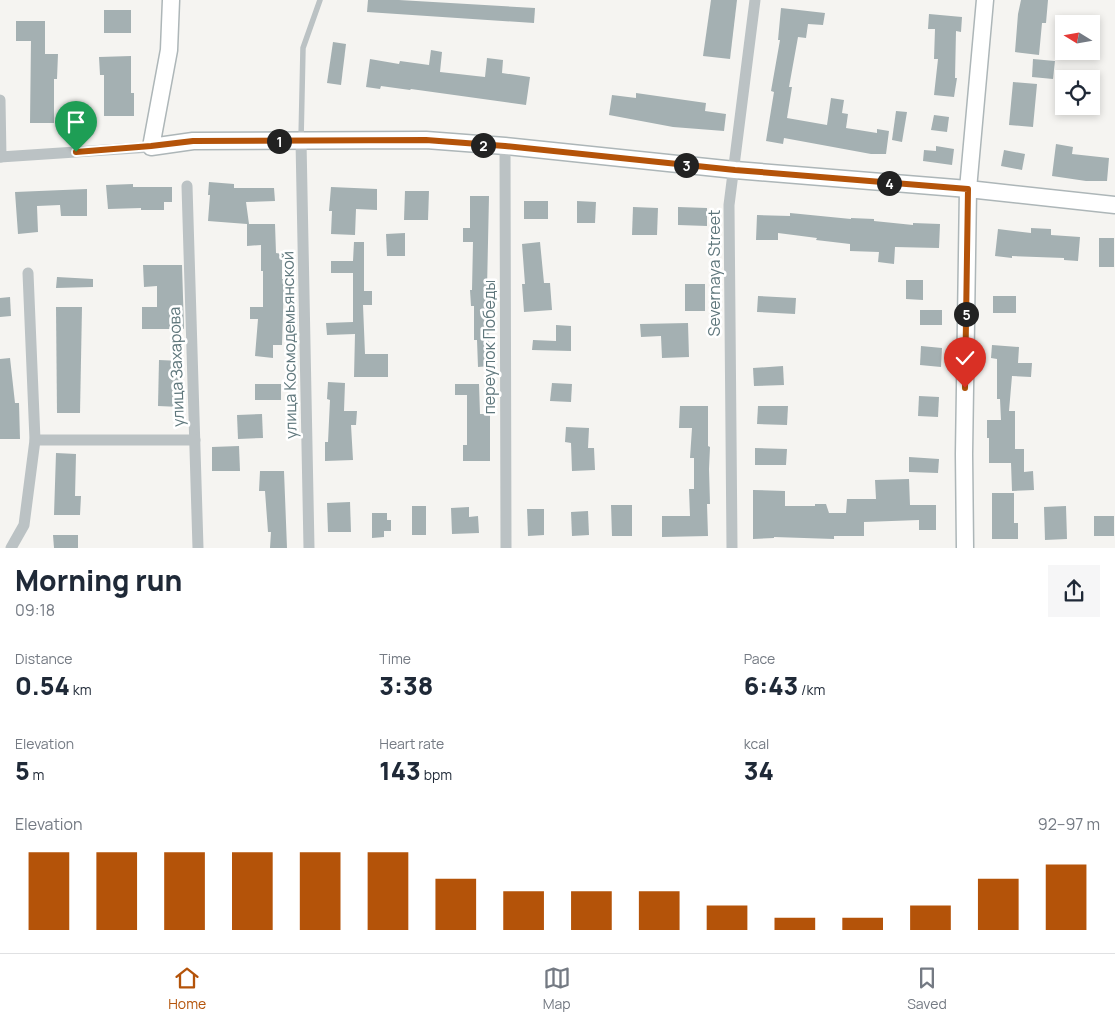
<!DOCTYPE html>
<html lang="en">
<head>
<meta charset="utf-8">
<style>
	body { margin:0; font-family:Manrope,sans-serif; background:#f6f6f7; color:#1f2937; height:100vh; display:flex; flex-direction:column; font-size:19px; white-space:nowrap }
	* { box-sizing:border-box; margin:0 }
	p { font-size:16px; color:#747a83 }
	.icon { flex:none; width:28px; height:28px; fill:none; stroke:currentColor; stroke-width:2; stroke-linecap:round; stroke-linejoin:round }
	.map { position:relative; height:548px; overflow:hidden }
	.details { display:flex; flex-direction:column; background:#fff; flex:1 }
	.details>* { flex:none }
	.needle { width:32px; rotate:281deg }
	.tools { position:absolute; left:1055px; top:15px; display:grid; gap:10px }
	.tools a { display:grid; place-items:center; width:45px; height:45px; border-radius:0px; background:#fff; box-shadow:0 2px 8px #0003; font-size:25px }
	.pin { position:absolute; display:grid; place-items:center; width:42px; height:42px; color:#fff; margin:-51px -21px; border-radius:50% 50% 50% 0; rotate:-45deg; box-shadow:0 0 5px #0007 }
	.pin .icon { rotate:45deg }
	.km { position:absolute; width:25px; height:25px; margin:-12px; border-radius:50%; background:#222; color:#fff; font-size:14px; line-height:25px; text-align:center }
	.round { display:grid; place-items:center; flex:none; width:52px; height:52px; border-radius:0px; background:#f6f6f7 }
	.head { display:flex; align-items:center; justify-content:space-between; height:85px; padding:0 15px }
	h1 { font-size:28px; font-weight:800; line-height:38px }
	.stats { display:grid; grid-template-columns:repeat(3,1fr); gap:8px; height:85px; padding:5px 15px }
	.stats div { display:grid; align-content:center }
	.stats b { font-size:25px; font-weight:800 }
	.stats small { font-size:14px; font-weight:400 }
	.stats p { font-size:14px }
	.chart { height:140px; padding:10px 15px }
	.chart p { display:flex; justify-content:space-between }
	.chart svg { width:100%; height:90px; margin-top:5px; stroke:#b45309; stroke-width:6 }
	.menu { display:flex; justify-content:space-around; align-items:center; height:70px; border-top:1px solid #e0e1e3; background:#fff; font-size:14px; color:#747a83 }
	.menu a { display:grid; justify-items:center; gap:2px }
	.menu .on { color:#b45309 }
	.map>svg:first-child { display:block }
</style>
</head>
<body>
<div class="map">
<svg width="1115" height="548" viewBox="0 0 1115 548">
	<rect width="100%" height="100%" fill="#f5f4f1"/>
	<g fill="#a4b0b2">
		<polygon points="368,0 399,0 535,8 534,23 367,12"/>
		<polygon points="711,0 737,0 730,59 703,56"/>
		<polygon points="1021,0 1048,0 1046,23 1042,23 1039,55 1015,52 1018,14"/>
		<polygon points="781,8 825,13 823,25 808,24 806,38 798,37 789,87 792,87 787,118 827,125 831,98 844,100 842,113 848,114 846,128 877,133 877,129 889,131 886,154 871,154 784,138 783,144 766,141 774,92 771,91 780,40 778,40"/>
		<rect x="104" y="10" width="27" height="23"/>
		<polygon points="929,14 962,17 961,32 956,31 955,78 957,78 954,97 934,95 938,59 934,59 935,29 928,29"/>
		<polygon points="16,21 45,21 45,54 58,54 57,79 54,79 54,123 30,123 31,41 16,41"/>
		<polygon points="333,42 346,44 341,85 327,83"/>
		<polygon points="431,50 442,52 440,72 485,77 487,58 503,60 502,73 530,77 526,105 411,89 410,90 381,86 380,89 366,87 370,59 399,64 400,61 429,65"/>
		<polygon points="131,56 131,93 134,93 134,116 104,116 104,75 100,75 99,57"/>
		<polygon points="1033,59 1055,61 1053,79 1032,77"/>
		<polygon points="1013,82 1037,84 1033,127 1009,125"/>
		<polygon points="636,93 706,103 705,111 726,114 724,131 673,127 609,115 612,95 636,98"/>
		<polygon points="896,111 907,112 902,142 892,140"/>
		<polygon points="934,115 949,117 947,132 931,130"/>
		<polygon points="1056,144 1073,147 1072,154 1109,158 1107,181 1086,181 1052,176"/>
		<polygon points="936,146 954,149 952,165 923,161 924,150 936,151"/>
		<polygon points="1004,150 1025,154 1022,170 1001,166"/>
		<polygon points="209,182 234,184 234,188 274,188 275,201 246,202 249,224 275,224 276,253 282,254 282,279 284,279 282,345 273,345 273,358 255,356 258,319 250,319 250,307 263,307 263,271 261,271 261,245 247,246 247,224 208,221 210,195 208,195"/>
		<polygon points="133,184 133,187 172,187 172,202 164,202 164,210 141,210 141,208 108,209 106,185"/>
		<polygon points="331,187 377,189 377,210 356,209 355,235 331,234 332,211 329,211"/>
		<polygon points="87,189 87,216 61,216 60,205 37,206 38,232 18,234 15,192"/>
		<polygon points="405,191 429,191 428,220 404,220"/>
		<polygon points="470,196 489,196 487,289 490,366 478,367 477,340 474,340 474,306 471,306 470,290 472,290 473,242 463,242 463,228 470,228"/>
		<rect x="524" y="201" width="24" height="18"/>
		<polygon points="577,201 596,202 595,223 577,223"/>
		<polygon points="633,207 658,208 657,235 632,235"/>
		<polygon points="678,207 707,208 707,226 678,225"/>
		<polygon points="790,213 851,219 851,218 874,219 874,221 913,225 913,223 940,224 939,248 895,247 894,264 878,262 879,252 850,251 850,244 816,240 817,238 778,233 778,240 756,240 757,215 790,216"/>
		<polygon points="1031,228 1051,229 1051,235 1080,237 1078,261 1064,260 1064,258 1012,256 1012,258 995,256 998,229 1031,233"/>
		<polygon points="405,233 405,256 387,256 386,234"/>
		<rect x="1099" y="238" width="15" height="29"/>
		<polygon points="354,242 364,242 364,291 372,291 372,305 363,305 365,354 388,354 388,377 354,377 355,334 327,335 326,323 353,322 353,273 331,273 331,261 353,261"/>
		<polygon points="540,242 544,283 550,283 552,310 524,312 522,284 525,284 522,244"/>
		<polygon points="143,265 182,265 184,329 142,329 142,307 157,307 157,286 144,287"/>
		<polygon points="57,277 93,279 93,287 56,288"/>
		<polygon points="906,280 923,280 923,300 906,299"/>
		<rect x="685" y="284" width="20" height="27"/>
		<polygon points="758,296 796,298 795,314 757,312"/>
		<rect x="993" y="296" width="23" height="17"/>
		<polygon points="10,297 11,316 0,317 0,298"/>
		<polygon points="56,307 82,307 80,413 57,413"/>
		<rect x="920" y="310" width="22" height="15"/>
		<polygon points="688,323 689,357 662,358 661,336 641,337 640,324"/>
		<polygon points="556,325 571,326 571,351 532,350 533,340 556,341"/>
		<polygon points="992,345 1019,347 1018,363 1032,363 1031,377 1012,376 1009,411 1015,411 1015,449 1024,449 1024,472 1033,471 1034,490 1012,491 1011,463 989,463 989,438 987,438 987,420 1001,420 1000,399 997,399 997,359 991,358"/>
		<polygon points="921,346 942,348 941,367 920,365"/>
		<polygon points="10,358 15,403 19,403 20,439 0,439 0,359"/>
		<polygon points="159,360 181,361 180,407 158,406"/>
		<polygon points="783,366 784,385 754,386 753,368"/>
		<polygon points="328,382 345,383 344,411 357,411 356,425 351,425 353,460 325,461 325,442 328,442 330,400 327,399"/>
		<polygon points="552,383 572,384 571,402 550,401"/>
		<rect x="255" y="384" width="26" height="16"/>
		<polygon points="455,384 479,384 480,414 490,414 490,461 463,461 463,445 467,445 467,395 455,395"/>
		<polygon points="919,396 939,397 938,417 918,416"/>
		<polygon points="680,406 708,406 708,446 710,447 709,469 710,504 707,504 708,536 662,537 662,516 690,516 689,489 694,489 694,458 690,458 692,428 679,428"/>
		<polygon points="758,406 788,406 787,425 757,424"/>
		<polygon points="262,414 263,438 238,439 237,415"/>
		<polygon points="566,427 589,428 588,448 594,448 595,470 572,471 571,443 565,442"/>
		<polygon points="239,446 240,471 212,471 212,447"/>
		<polygon points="755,448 787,449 786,465 755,465"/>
		<polygon points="56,453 76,454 75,496 81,496 80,515 54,515"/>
		<polygon points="909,457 939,459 938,473 909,472"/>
		<polygon points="260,471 284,471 287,548 270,548 271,532 268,532 265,491 259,491"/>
		<polygon points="909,479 910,505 936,505 936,530 919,530 919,520 864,522 864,536 834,536 834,539 774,537 774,538 753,539 753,490 785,491 785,506 815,506 815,504 826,504 829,513 846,513 847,499 876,499 875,480"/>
		<polygon points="992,493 1014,493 1014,523 1018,523 1018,539 992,539"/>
		<polygon points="350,502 351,532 328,532 327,503"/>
		<polygon points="611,505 632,505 632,536 612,536"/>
		<rect x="412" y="506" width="14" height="29"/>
		<polygon points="1066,506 1067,539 1045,540 1044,507"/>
		<polygon points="469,507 469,517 478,516 479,533 452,534 451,508"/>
		<polygon points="527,509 544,509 544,535 528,536"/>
		<polygon points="588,511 589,535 572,536 571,512"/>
		<polygon points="372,513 387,513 387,520 391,520 391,531 384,531 384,537 372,538"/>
		<rect x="1094" y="516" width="20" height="20"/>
		<polygon points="53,535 78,535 78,548 54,548"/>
	</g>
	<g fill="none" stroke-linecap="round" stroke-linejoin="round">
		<g stroke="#adb6b8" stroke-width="19">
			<g id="secondary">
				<polyline points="171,0 169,50 151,147 193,141 426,140 505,146 735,170 968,189 1115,205"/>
				<polyline points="965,548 964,454 968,189 985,0"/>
			</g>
		</g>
		<polyline stroke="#bbc2c4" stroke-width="5.5" points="301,140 303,48 320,0"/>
		<g stroke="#bbc2c4" stroke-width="11">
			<polyline points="0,100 1,157"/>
			<polyline points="301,141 309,548"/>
			<polyline points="505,146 506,548"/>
			<polyline points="0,157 151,147"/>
			<polyline points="187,186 198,548"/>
			<polyline points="35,440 195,440"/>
			<polyline points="11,548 24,525 35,440 28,273"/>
			<polyline points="732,548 729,205 755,0"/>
		</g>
		<use href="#secondary" stroke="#fff" stroke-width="16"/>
	</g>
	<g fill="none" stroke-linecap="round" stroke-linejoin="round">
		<g stroke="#fff" stroke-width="10">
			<polyline id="route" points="76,152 151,146 193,141 426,140 505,146 735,170 968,189 965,388"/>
		</g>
		<use href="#route" stroke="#b45309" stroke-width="6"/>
	</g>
	<g text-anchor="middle" stroke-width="5" stroke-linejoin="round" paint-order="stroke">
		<g font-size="16" fill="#5f777c" stroke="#fff">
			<text transform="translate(714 273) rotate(-90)" y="6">Severnaya Street</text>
			<text transform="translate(289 345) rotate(-91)" y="6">улица Космодемьянской</text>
			<text transform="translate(489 347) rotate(-90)" y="6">переулок Победы</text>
			<text transform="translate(176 367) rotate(-92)" y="6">улица Захарова</text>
		</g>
	</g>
</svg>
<div class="tools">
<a><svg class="needle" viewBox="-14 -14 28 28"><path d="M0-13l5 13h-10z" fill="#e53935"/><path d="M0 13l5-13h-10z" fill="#747a83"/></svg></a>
<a><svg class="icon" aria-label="locate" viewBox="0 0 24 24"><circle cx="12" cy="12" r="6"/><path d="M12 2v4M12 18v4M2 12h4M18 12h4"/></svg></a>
</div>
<div class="pin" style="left:76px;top:152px;background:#1e9e55"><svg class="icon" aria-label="arrive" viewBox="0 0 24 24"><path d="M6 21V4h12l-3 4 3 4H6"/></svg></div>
<div class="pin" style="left:965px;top:388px;background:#d93025"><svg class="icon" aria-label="check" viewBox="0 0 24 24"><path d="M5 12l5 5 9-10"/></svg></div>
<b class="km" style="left:279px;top:141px">1</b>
<b class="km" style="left:483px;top:145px">2</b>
<b class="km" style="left:686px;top:165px">3</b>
<b class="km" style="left:889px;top:183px">4</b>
<b class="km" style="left:966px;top:314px">5</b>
</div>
<section class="details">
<div class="head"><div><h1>Morning run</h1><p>09:18</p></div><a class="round"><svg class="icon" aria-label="share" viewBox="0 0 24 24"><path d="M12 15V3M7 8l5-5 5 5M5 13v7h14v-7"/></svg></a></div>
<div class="stats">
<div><p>Distance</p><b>0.54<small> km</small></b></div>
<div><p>Time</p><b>3:38</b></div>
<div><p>Pace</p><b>6:43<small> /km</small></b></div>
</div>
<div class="stats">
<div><p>Elevation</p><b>5<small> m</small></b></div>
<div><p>Heart rate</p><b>143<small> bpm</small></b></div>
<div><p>kcal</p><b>34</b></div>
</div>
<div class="chart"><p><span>Elevation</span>92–97 m</p>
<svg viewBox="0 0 160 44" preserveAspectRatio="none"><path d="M5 44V6M15 44V6M25 44V6M35 44V6M45 44V6M55 44V6M65 44V19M75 44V25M85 44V25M95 44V25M105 44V32M115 44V38M125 44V38M135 44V32M145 44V19M155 44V12"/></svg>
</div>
</section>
<nav class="menu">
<a class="on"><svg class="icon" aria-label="home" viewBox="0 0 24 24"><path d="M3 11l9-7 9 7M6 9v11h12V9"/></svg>Home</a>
<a><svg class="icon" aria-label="map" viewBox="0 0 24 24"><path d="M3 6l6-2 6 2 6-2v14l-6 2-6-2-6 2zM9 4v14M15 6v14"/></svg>Map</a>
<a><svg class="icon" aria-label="saved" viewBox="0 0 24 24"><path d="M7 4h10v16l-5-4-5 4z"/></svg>Saved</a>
</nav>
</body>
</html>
